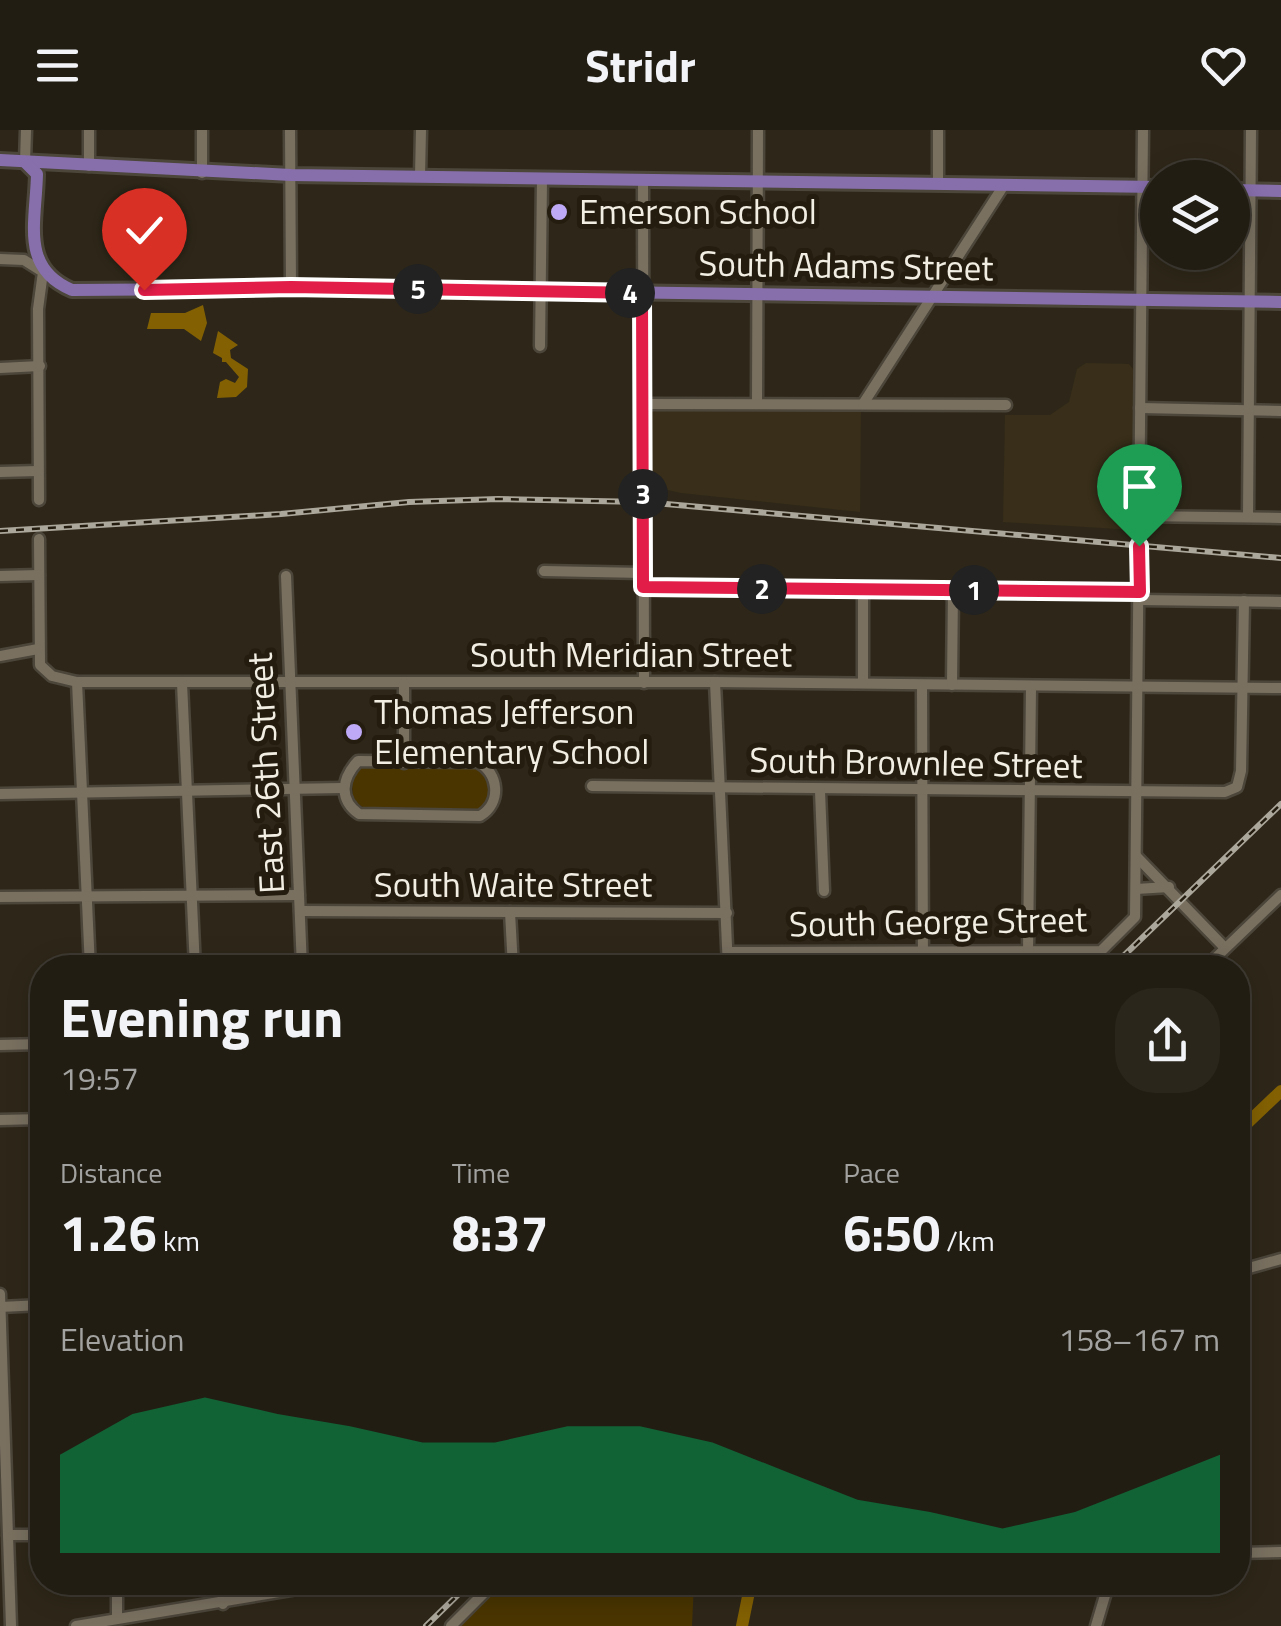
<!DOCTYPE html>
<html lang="en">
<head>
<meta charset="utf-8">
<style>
	body { margin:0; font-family:"Titillium Web",sans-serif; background:#2a261c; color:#f1f3f6; height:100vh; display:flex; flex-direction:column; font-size:38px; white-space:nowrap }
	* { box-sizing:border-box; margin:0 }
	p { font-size:32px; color:#a2a2a0 }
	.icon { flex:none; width:55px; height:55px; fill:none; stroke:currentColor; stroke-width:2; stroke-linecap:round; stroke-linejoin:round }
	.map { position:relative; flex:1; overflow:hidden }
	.details { position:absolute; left:30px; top:825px; width:1220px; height:640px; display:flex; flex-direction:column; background:#221d13; border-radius:40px; box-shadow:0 5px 25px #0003,0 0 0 2px #3f3b33 }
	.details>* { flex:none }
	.buttons { position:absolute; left:1140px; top:30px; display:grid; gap:20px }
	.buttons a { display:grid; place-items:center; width:110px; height:110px; border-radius:50%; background:#221d13; box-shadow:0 5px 25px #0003,0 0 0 2px #3f3b33; font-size:50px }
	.pin { position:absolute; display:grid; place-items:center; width:85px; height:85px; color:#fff; margin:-102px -42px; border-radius:50% 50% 50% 0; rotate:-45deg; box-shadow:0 0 10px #0007 }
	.pin .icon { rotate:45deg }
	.km { position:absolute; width:50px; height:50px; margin:-25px; border-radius:50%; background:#222; color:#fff; font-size:28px; line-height:50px; text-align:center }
	.round { display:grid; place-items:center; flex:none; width:105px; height:105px; border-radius:40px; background:#2a261c }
	.head { display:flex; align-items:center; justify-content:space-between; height:170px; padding:0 30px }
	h1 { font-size:55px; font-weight:700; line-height:75px }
	.figures { display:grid; grid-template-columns:repeat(3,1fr); gap:15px; height:170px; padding:10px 30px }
	.figures div { display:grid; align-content:center }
	.figures b { font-size:50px; font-weight:700 }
	.figures small { font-size:28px; font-weight:400 }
	.figures p { font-size:28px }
	.chart { height:280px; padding:20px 30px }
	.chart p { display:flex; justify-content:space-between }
	.chart svg { width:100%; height:180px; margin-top:10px; fill:#0b8043; opacity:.7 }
	header { display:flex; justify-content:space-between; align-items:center; height:130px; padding:0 30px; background:#221d13; font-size:45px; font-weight:700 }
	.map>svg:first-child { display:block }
</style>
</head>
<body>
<header><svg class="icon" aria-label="menu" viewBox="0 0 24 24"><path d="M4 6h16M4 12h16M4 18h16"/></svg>Stridr<svg class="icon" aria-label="heart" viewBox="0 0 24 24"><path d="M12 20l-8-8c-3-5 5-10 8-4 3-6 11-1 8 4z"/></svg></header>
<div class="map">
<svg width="1281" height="1496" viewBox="0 0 1281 1496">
	<rect width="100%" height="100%" fill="#2e2719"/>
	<g fill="#382e19">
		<polygon points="1086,233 1129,234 1136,243 1134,400 1003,392 1005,285 1050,285 1069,272 1077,239"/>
		<polygon points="651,278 861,281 860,382 681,363 650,356"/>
	</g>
	<g fill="#4a3500">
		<path d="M361,636H478L487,640L492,669L478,679L365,678C350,671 352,660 353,645Z"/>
		<polygon points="501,1453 694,1453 692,1496 458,1496"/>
	</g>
	<g fill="#836103">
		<polygon points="203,175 207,193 201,211 184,199 147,199 151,183 185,183"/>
		<polygon points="218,201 238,215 230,220 231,228 248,239 247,257 236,267 217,268 220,252 226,249 235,253 239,247 226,232 222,232 222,228 213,223"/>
	</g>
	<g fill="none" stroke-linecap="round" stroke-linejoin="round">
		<g stroke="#836103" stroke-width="12">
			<polyline points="1238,1002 1281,961"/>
			<polyline points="742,1496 751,1452"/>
		</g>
		<g stroke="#4b453a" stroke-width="15">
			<g id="minor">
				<polyline points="89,0 89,36"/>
				<polyline points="290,0 291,157"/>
				<polyline points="25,32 26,0"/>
				<polyline points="202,43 202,0"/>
				<polyline points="420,46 421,0"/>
				<polyline points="643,51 644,553"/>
				<polyline points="938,53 938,0"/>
				<polyline points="0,129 24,130 43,142 38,179 39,370"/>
				<polyline points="540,216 542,49"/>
				<polyline points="0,238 40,236"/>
				<polyline points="757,273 758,0"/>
				<polyline points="641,274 1006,275"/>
				<polyline points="863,274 1004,55"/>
				<polyline points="1140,278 1281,281"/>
				<polyline points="0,342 38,341"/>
				<polyline points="1139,386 1281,388"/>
				<polyline points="1248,387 1251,0"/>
				<polyline points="39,409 40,535 52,546 77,552 715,552 1281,558"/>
				<polyline points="544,441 643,443"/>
				<polyline points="0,446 39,445"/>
				<polyline points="286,446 302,838"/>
				<polyline points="643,457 1140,462"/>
				<polyline points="863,461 863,553"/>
				<polyline points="1140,470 1281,472"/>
				<polyline points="0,526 38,519"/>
				<polyline points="77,552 90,838"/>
				<polyline points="715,552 728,838"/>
				<polyline points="182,553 195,838"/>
				<polyline points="404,553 404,633"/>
				<polyline points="922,555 923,838"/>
				<polyline points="952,555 953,459"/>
				<path d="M358,631L478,632C499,643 502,673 480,686L359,684C338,669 342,648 358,631Z"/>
				<polyline points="592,656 1225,662 1237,657 1241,641 1244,471"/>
				<polyline points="820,661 824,761"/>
				<polyline points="0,664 343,658"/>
				<polyline points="1136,726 1225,818"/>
				<polyline points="1136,759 1169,757"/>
				<polyline points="0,767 299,765"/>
				<polyline points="300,781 727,783"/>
				<polyline points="510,782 513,838"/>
				<polyline points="728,822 1101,821 1135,787 1143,0"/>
				<polyline points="1028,823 1031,557"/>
				<polyline points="1205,838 1281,765"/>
				<polyline points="0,915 42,914"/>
				<polyline points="0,990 42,989"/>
				<polyline points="1238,1141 1281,1129"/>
				<polyline points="0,1164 11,1496"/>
				<polyline points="0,1177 42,1175"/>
				<polyline points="8,1405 42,1405"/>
				<polyline points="1238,1423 1281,1422"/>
				<polyline points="117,1452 117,1489"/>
				<polyline points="222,1452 223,1474"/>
				<polyline points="76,1496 339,1452"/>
				<polyline points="451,1496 495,1452"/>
				<polyline points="1096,1496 1109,1452"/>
			</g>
		</g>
		<g stroke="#4b453a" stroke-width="18">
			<g id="major">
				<polyline points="0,30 291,45 1158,57"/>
				<path d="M25,32L37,44C36,92 20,138 72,160L350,158L1281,172"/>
				<polyline points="1232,60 1281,61"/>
			</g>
		</g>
		<use href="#minor" stroke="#797060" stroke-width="10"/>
		<use href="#major" stroke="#876fac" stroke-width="12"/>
		<g stroke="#aca79b" stroke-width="6">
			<g id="rail">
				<polyline points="0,401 281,384 409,372 498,369 643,372 1281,428"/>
				<polyline points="1111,838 1281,674"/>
				<polyline points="426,1496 471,1452"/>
			</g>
		</g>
		<use href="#rail" stroke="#241d0f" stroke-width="2.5" stroke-dasharray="8" stroke-linecap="butt"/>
	</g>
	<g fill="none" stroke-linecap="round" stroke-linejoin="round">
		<g stroke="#fff" stroke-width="20">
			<polyline id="route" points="144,160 291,157 642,163 643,457 1140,462 1139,416"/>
		</g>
		<use href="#route" stroke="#e11d48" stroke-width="12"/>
	</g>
	<g fill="#bda9f5" stroke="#241d0f" stroke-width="4">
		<circle cx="559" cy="82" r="10"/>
		<circle cx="354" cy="602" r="10"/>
	</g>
	<g text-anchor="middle" stroke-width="10" stroke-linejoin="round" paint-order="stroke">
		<g font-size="35" fill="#f2eee4" stroke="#241d0f" text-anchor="start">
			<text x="579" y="94">Emerson School</text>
			<text x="374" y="594">Thomas Jefferson<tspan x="374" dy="40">Elementary School</tspan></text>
		</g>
		<g font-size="35" fill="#f2eee4" stroke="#241d0f">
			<text transform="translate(846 136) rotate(1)" y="12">South Adams Street</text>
			<text x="631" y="537">South Meridian Street</text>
			<text transform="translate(916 633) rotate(1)" y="12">South Brownlee Street</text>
			<text transform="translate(266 643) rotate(-93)" y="12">East 26th Street</text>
			<text x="513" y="767">South Waite Street</text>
			<text transform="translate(938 792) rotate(-1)" y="12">South George Street</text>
		</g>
	</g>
</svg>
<div class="buttons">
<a><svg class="icon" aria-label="layers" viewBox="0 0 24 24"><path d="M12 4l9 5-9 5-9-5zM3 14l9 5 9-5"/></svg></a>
</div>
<div class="pin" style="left:1139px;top:416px;background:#1e9e55"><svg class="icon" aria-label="arrive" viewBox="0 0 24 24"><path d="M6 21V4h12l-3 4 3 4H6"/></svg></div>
<div class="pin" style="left:144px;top:160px;background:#d93025"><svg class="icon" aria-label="check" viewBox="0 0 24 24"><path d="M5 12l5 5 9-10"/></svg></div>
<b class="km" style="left:974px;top:460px">1</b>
<b class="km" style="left:762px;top:459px">2</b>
<b class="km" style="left:643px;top:364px">3</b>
<b class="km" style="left:630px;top:163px">4</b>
<b class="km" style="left:418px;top:159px">5</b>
<section class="details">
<div class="head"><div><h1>Evening run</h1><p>19:57</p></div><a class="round"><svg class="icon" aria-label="share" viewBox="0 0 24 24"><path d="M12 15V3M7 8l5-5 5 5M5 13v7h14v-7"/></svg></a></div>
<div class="figures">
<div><p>Distance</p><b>1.26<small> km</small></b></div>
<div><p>Time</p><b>8:37</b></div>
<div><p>Pace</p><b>6:50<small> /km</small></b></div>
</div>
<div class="chart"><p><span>Elevation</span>158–167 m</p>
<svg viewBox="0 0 160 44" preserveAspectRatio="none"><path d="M0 44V20L10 10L20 6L30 10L40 13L50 17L60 17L70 13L80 13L90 17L100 24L110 31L120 34L130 38L140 34L150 27L160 20V44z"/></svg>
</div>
</section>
</div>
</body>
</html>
